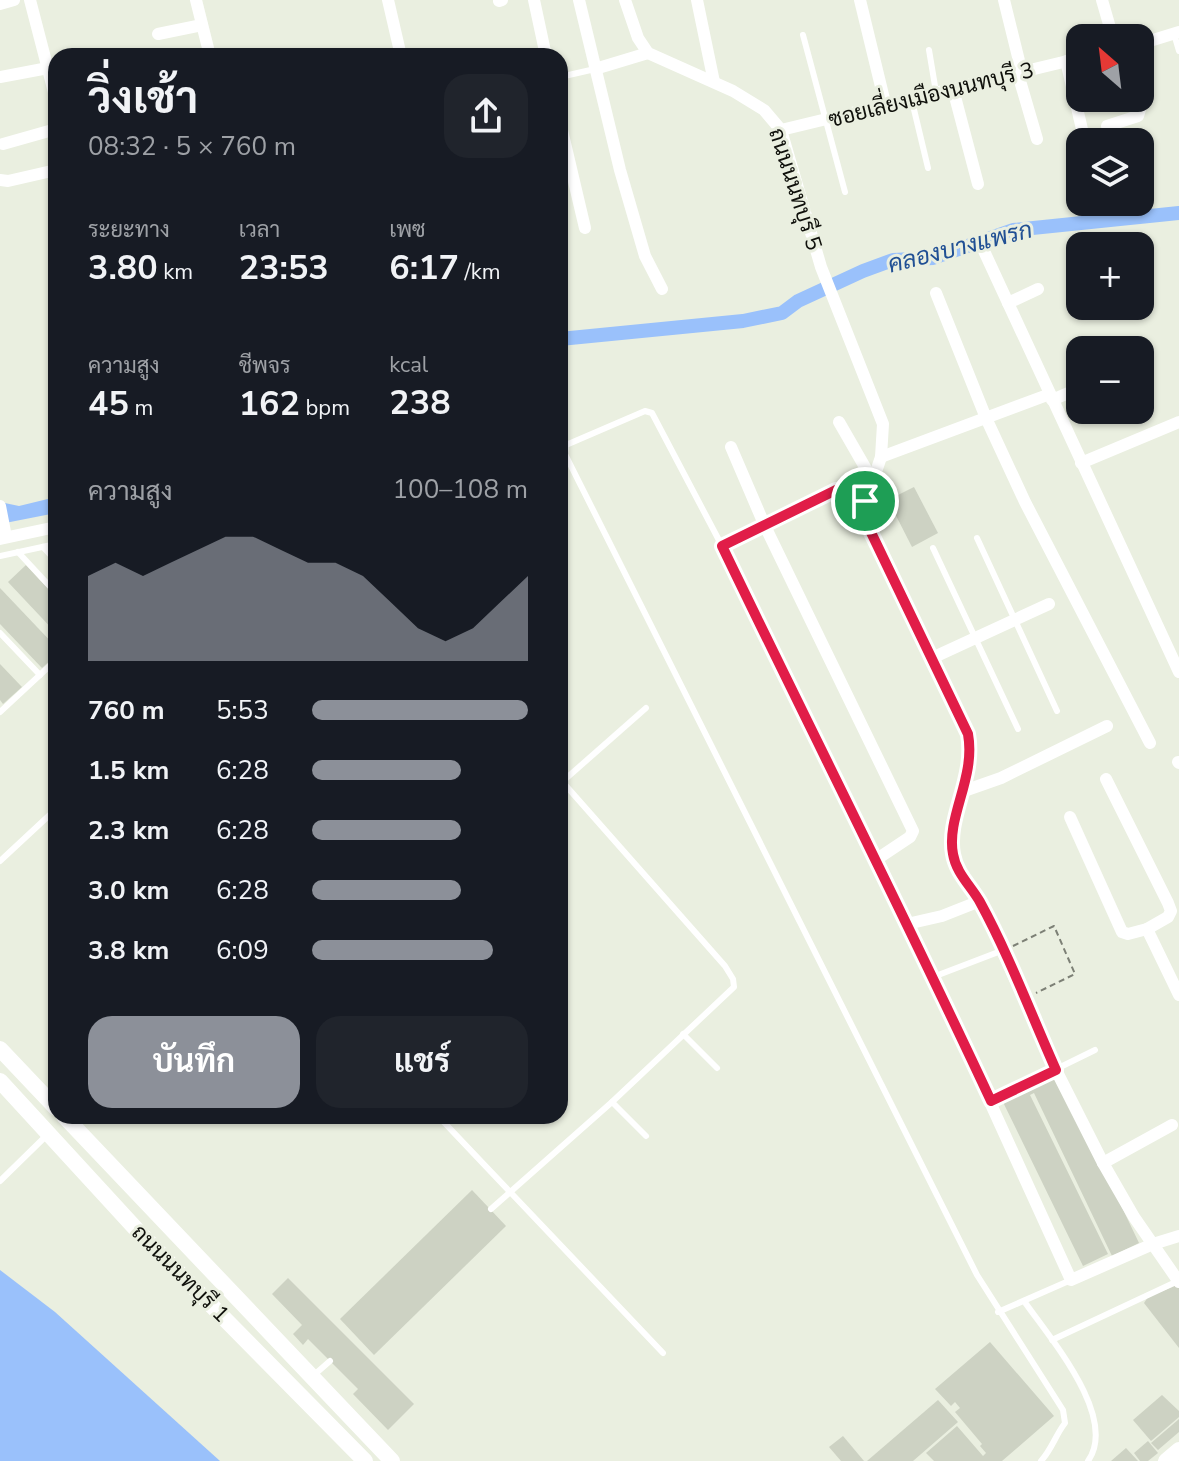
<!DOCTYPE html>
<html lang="th">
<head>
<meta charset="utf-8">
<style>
	body { margin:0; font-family:"Nunito Sans",Sarabun,sans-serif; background:#20242c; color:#f1f3f6; height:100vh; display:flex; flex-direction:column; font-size:30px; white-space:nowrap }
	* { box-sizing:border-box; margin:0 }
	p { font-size:26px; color:#9ea1a6 }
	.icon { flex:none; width:44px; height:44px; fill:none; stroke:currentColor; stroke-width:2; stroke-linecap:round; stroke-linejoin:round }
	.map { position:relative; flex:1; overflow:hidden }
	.details { position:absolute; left:48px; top:48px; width:520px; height:1076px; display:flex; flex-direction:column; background:#171b24; border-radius:24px; box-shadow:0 2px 6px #0004 }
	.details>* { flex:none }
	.needle { width:52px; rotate:332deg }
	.buttons { position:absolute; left:1066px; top:24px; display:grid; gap:16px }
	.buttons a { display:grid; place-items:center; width:88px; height:88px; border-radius:16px; background:#171b24; box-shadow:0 2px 6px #0004; font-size:40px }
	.pin { position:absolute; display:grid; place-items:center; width:68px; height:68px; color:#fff; margin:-34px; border:4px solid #fff; border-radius:50%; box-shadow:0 2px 8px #0007 }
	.round { display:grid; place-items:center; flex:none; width:84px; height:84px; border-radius:24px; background:#20242c }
	.headline { display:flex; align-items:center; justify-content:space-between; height:136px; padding:0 40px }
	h1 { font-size:44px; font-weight:700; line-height:60px }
	.stats { display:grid; grid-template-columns:repeat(3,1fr); gap:12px; height:136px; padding:8px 40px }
	.stats div { display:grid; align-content:center }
	.stats b { font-size:34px; font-weight:700 }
	.stats small { font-size:22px; font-weight:400 }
	.stats p { font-size:22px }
	.chart { height:224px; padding:16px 40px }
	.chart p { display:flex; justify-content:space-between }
	.chart svg { width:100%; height:144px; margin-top:8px; fill:#8c9099; opacity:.7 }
	.primary-button { display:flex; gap:16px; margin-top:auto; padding:16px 40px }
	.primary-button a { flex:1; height:92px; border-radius:24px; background:#8c9099; color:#fff; font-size:32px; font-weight:700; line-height:92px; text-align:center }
	.primary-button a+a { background:#20242c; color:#f1f3f6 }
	ul { padding:0 40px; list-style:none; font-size:26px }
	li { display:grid; grid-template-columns:128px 96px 1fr; align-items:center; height:60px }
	li i { height:20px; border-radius:10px; background:#8c9099 }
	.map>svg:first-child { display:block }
</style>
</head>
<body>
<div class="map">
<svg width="1179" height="1461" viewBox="0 0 1179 1461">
	<rect width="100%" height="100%" fill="#eaefe0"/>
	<g fill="#9ac1fb">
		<polygon points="56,497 56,513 0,524 0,502 19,506"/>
		<polygon points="0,1270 55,1312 220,1461 0,1461"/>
	</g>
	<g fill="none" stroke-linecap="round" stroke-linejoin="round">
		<polyline stroke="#9ac1fb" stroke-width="14" points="560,339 743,321 782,313 798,301 863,271 893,260 933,258 1013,230 1179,213"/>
	</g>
	<g fill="#cdd2c3">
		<polygon points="914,487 938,533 912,547 888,500"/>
		<polygon points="26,565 56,597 56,633 8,582"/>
		<polygon points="0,588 56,647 56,655 42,668 0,624"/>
		<polygon points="0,664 22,687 3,704 0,700"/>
		<polygon points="1057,1071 1139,1243 1112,1256 1034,1093 1030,1095 1108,1254 1083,1266 1001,1098"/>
		<polygon points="472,1190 506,1226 374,1355 340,1319"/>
		<polygon points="288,1278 414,1404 388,1430 353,1394 358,1389 308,1339 303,1345 293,1334 302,1325 272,1294"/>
		<polygon points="1177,1285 1179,1288 1179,1348 1144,1303 1148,1297"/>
		<polygon points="990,1342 1054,1416 1002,1461 934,1461 926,1453 957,1426 983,1456 986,1453 980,1446 982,1444 955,1412 960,1408 955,1402 951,1406 935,1389"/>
		<polygon points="1162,1395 1179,1411 1179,1417 1151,1441 1133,1420"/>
		<polygon points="938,1400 958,1422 913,1461 867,1461"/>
		<polygon points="1179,1419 1179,1432 1158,1450 1151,1443"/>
		<polygon points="843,1436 864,1461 841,1461 829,1447"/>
		<polygon points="1148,1441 1158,1453 1148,1461 1140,1461 1134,1453"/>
		<polygon points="1126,1448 1138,1461 1111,1461"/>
	</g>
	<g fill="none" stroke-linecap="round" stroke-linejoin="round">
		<polyline stroke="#7d8076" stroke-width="2" stroke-dasharray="6 4" stroke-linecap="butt" points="1013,946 1054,926 1075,974 1036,993"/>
		<g stroke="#fff" stroke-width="6">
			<polyline points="1174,34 1179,51"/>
			<polyline points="803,35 845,192"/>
			<polyline points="929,50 936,92"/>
			<polyline points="560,77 595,69"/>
			<polyline points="911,97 928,168"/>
			<polyline points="977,538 1057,711"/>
			<path d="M722,546L652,413L645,411L566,445L565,454L977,1275L1063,1410L1065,1423C1055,1436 1052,1449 1041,1461"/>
			<polyline points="43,547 56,561"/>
			<polyline points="933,548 1018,729"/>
			<polyline points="18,552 56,593"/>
			<polyline points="0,556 56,544"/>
			<polyline points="0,633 40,675"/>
			<polyline points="0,712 56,660"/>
			<polyline points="562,782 646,708"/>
			<polyline points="0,861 56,809"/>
			<polyline points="933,977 1001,951"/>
			<polyline points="683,1034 717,1068"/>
			<polyline points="991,1101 1095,1050"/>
			<polyline points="612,1102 646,1136"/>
			<polyline points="438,1116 663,1353"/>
			<polyline points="0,1181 46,1136"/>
			<polyline points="491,1209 612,1102 734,987 733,979 725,966 560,779"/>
			<path d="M1024,1301C1049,1337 1119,1417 1088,1461"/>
			<polyline points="998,1312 1071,1280"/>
			<polyline points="1052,1340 1178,1281"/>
			<polyline points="314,1375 330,1361"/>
		</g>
		<g stroke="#fff" stroke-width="12">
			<polyline points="30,0 56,100"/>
			<polyline points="196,0 210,56"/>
			<polyline points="388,0 401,56"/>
			<polyline points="534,0 546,56"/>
			<polyline points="579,0 620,170 645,256 662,289"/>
			<polyline points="625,0 638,38 648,53 733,91 764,110 781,130 821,267 883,424 881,457 864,507 866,522 968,734 970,765 952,834 953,854 958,869 980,901 1056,1070 1103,1163 1134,1217 1179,1282"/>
			<polyline points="697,0 714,82"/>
			<polyline points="860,0 885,103"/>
			<polyline points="1004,0 1022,73"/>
			<polyline points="1102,0 1113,38"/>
			<polyline points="499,1 502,0"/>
			<polyline points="0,4 14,0"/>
			<polyline points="158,34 202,25"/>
			<polyline points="1140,44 1179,32"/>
			<polyline points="1066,61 1085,142"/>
			<polyline points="595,69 648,53"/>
			<polyline points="1018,74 1037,139"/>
			<polyline points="0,77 48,68"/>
			<polyline points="953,89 978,184"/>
			<polyline points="560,122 585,228"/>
			<polyline points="1107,126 1138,116 1141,106 1140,97"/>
			<polyline points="781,130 1080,58"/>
			<polyline points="3,144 56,129"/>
			<polyline points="0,180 8,181 56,170"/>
			<polyline points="984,251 1179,672"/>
			<polyline points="936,293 986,418 1025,502 1150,743"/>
			<polyline points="1008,303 1038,289"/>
			<polyline points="1077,347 1080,353"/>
			<polyline points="1052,400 1080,388"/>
			<polyline points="839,422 873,481"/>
			<polyline points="731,447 764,524 913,831 910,837 877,859"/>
			<polyline points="881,457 1050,394"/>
			<polyline points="1081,463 1179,422"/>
			<polyline points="865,501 836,490 722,546 827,764 877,859 933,977 1071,1280 1153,1244 1179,1236"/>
			<polyline points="0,506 6,537"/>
			<polyline points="0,539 56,527"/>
			<polyline points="932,658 1049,604"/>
			<polyline points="1178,762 1179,763"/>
			<polyline points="1106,779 1168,903 1171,911 1168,917 1147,929 1179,995"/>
			<polyline points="964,791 1001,778 1107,726"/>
			<polyline points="1070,817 1122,932 1128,934 1147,929"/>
			<polyline points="907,924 942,916 980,901"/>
			<polyline points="1103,1163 1172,1125"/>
		</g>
		<g stroke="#fff" stroke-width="16">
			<polyline points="0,1049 56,1108"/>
			<polyline points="0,1081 136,1229 365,1461"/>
			<polyline points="64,1116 392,1461"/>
			<polyline points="1166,1461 1179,1450"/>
		</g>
	</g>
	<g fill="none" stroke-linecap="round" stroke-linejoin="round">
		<g stroke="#fff" stroke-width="16">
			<path id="route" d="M836,490L865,501L866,522L968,734C976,778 946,817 953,854C956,873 971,886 980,902C1009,955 1031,1014 1056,1070L991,1101C904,914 811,731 722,546Z"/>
		</g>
		<use href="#route" stroke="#e11d48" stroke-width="10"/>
	</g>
	<g text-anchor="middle" stroke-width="6" stroke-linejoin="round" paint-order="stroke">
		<g font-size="22" fill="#0f100b" stroke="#eaefe0">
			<text transform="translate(931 94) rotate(-14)" y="8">ซอยเลี่ยงเมืองนนทบุรี 3</text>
			<text transform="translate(796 189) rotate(72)" y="8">ถนนนนทบุรี 5</text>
			<text transform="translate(181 1273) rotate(45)" y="8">ถนนนนทบุรี 1</text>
		</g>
		<g font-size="24" font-style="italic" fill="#215094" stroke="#eaefe0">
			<text transform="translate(960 247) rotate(-14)" y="8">คลองบางแพรก</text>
		</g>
	</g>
</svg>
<div class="buttons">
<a><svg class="needle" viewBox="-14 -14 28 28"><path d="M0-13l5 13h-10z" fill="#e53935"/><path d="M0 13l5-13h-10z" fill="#9ea1a6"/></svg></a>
<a><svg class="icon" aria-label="layers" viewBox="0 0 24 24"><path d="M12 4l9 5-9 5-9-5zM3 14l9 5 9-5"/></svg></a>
<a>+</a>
<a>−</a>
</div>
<div class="pin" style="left:865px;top:501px;background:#1e9e55"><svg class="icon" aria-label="arrive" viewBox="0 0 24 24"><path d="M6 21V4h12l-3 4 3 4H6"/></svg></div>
<section class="details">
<div class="headline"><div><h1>วิ่งเช้า</h1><p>08:32 · 5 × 760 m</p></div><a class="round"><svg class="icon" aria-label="share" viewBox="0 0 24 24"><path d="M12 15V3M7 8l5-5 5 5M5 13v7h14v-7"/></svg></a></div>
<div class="stats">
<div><p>ระยะทาง</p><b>3.80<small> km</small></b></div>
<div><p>เวลา</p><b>23:53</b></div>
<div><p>เพซ</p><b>6:17<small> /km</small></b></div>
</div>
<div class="stats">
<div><p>ความสูง</p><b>45<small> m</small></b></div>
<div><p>ชีพจร</p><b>162<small> bpm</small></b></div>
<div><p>kcal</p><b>238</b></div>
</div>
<div class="chart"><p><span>ความสูง</span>100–108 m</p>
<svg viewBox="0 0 160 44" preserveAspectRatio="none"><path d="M0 44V18L10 14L20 18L30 14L40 10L50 6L60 6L70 10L80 14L90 14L100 18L110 26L120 34L130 38L140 34L150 26L160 18V44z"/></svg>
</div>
<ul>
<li><b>760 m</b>5:53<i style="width:100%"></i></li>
<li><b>1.5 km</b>6:28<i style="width:69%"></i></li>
<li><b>2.3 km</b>6:28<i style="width:69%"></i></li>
<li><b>3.0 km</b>6:28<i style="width:69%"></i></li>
<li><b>3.8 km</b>6:09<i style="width:84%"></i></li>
</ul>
<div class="primary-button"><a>บันทึก</a><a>แชร์</a></div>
</section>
</div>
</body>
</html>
